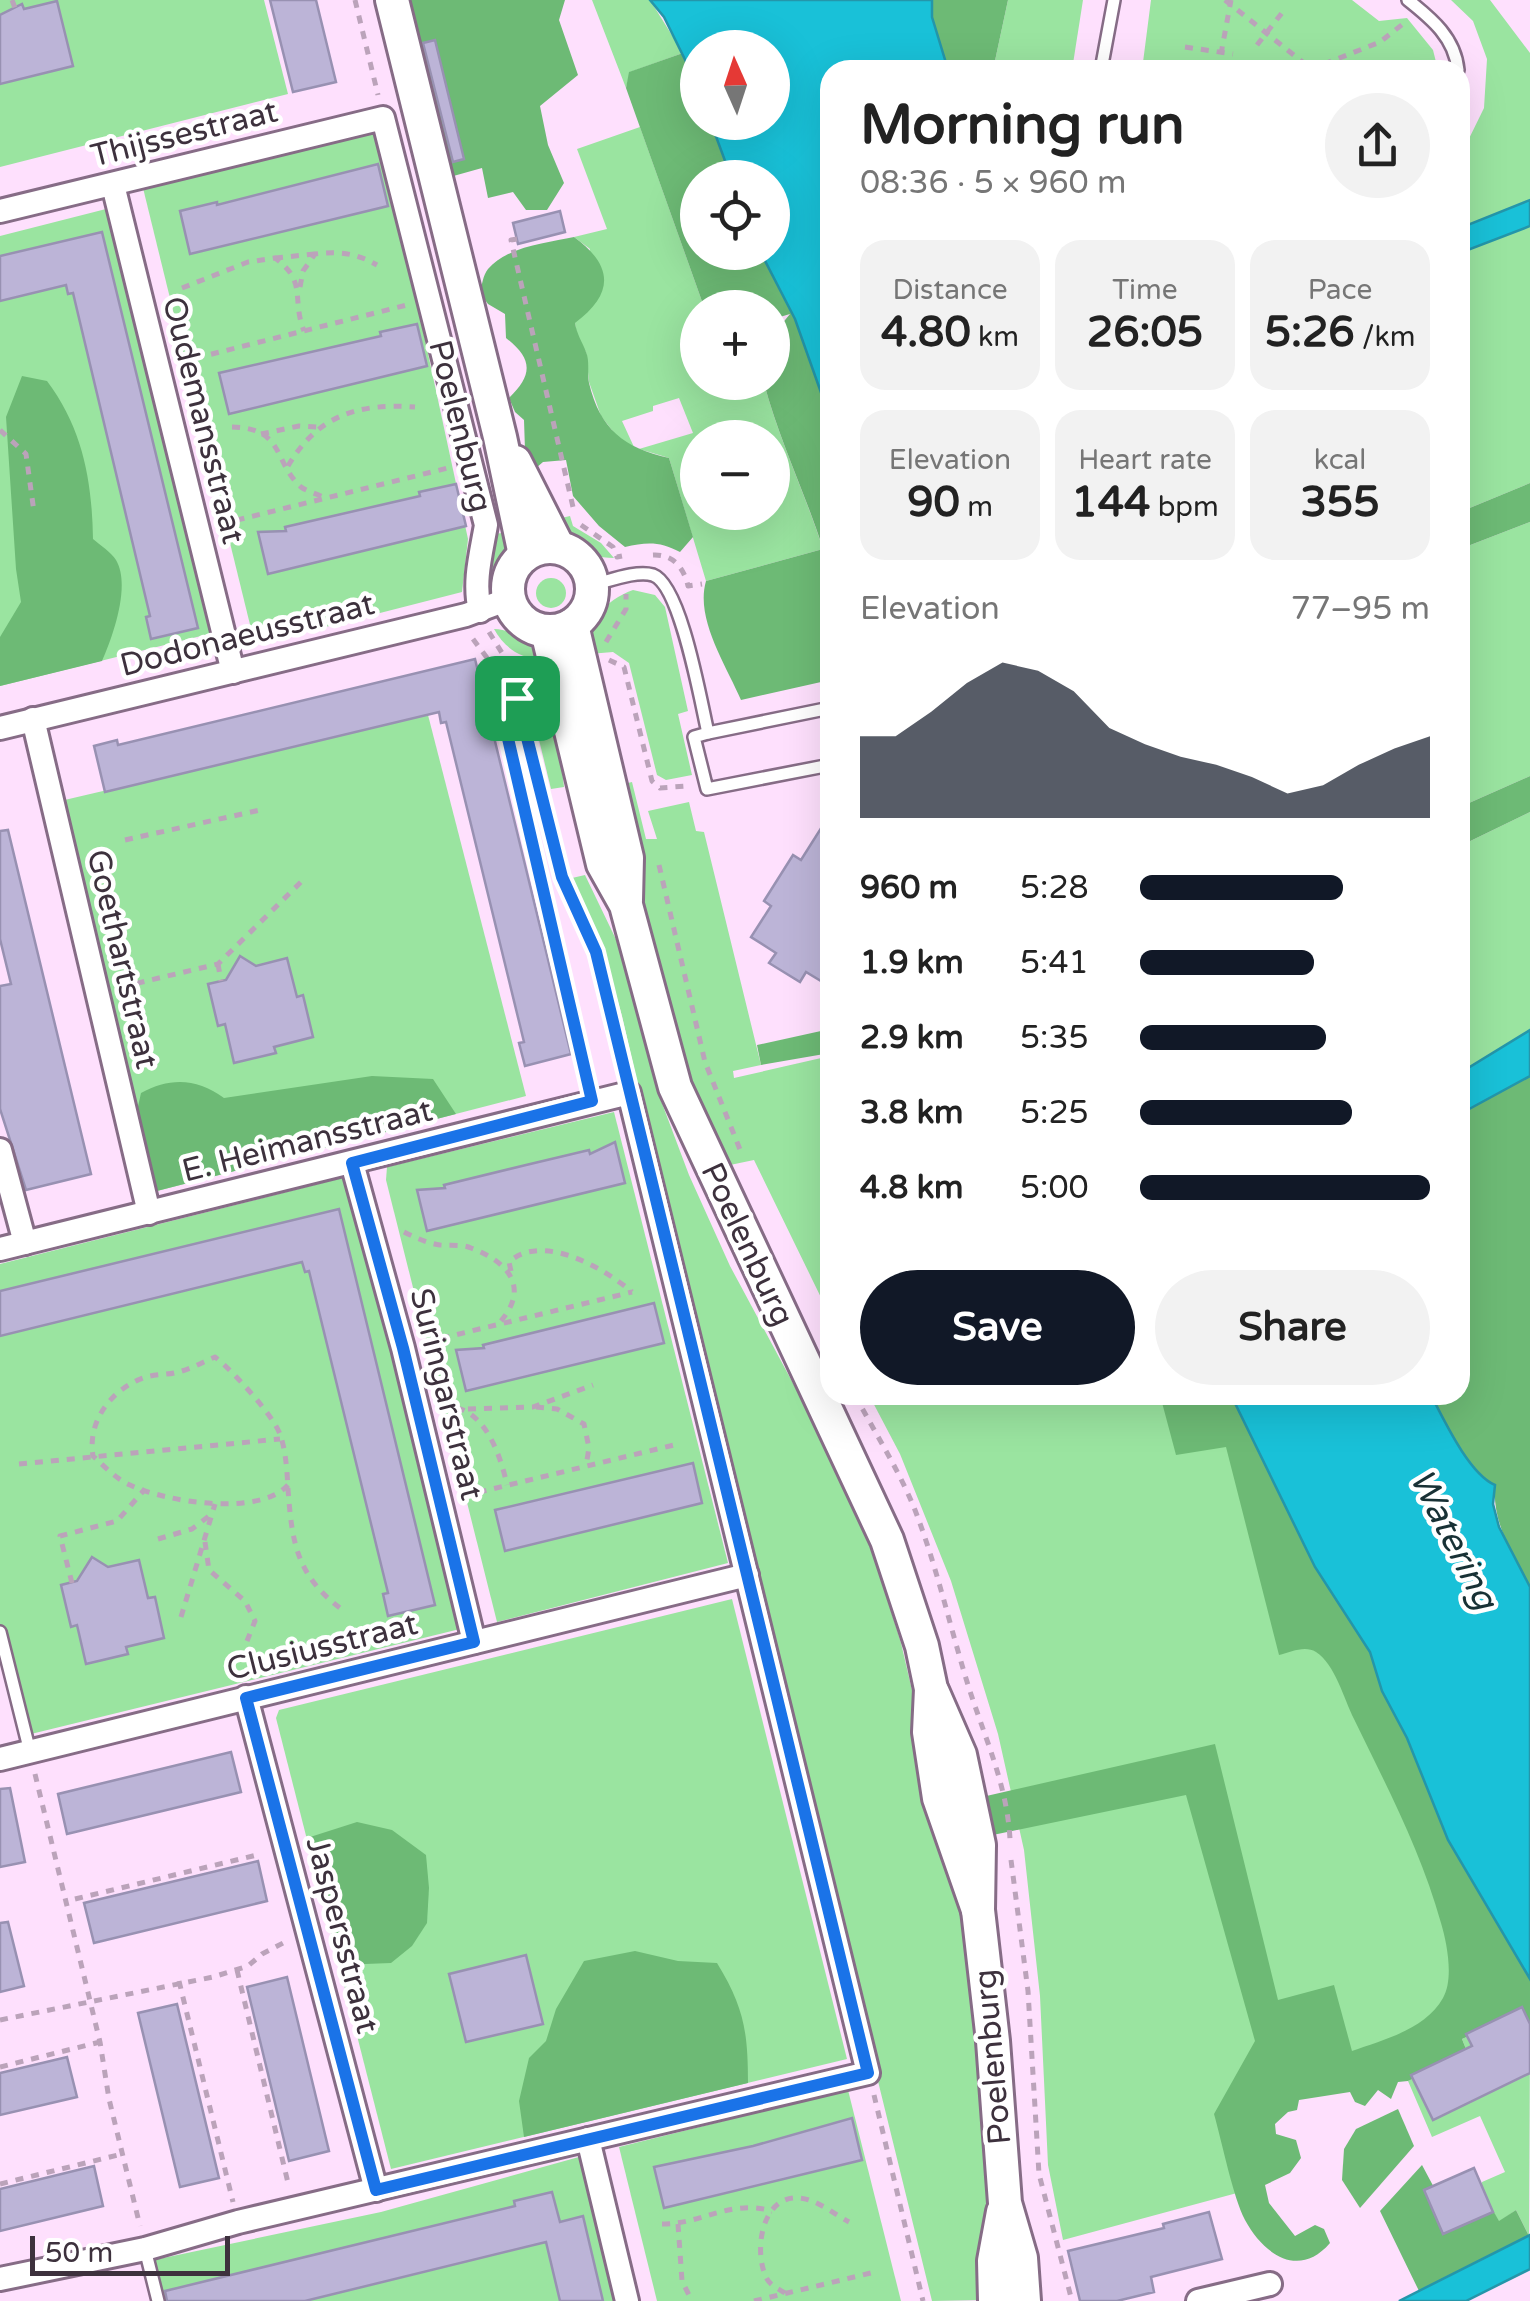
<!DOCTYPE html>
<html lang="en">
<head>
<meta charset="utf-8">
<style>
	body { margin:0; font-family:"Varela Round",sans-serif; background:#f2f2f2; color:#222; height:100vh; display:flex; flex-direction:column; font-size:38px; white-space:nowrap }
	* { box-sizing:border-box; margin:0 }
	p { font-size:32px; color:#767676 }
	.icon { flex:none; width:55px; height:55px; fill:none; stroke:currentColor; stroke-width:2; stroke-linecap:round; stroke-linejoin:round }
	.map { position:relative; flex:1; overflow:hidden }
	.sheet { position:absolute; left:820px; top:60px; width:650px; height:1345px; display:flex; flex-direction:column; background:#fff; border-radius:30px; box-shadow:0 10px 40px #0002 }
	.sheet>* { flex:none }
	.needle { width:65px; rotate:357deg }
	.controls { position:absolute; left:680px; top:30px; display:grid; gap:20px }
	.controls a { display:grid; place-items:center; width:110px; height:110px; border-radius:50%; background:#fff; box-shadow:0 10px 40px #0002; font-size:50px }
	.scale { position:absolute; left:30px; bottom:25px; width:200px; box-sizing:border-box; padding-left:10px; border:5px solid #3d313d; border-top:0; font-size:28px; line-height:35px; white-space:nowrap; color:#3d313d; -webkit-text-stroke:8px #fff; paint-order:stroke }
	.pin { position:absolute; display:grid; place-items:center; width:85px; height:85px; color:#fff; margin:-42px; border-radius:20px; box-shadow:0 5px 15px #0006 }
	.round { display:grid; place-items:center; flex:none; width:105px; height:105px; border-radius:52px; background:#f2f2f2 }
	.head { display:flex; align-items:center; justify-content:space-between; height:170px; padding:0 40px }
	h1 { font-size:55px; font-weight:700; line-height:75px }
	.figures { display:grid; grid-template-columns:repeat(3,1fr); gap:15px; height:170px; padding:10px 40px }
	.figures div { display:grid; align-content:center; border-radius:25px; background:#f2f2f2; text-align:center }
	.figures b { font-size:42px; font-weight:700 }
	.figures small { font-size:28px; font-weight:400 }
	.figures p { font-size:28px }
	.chart { height:280px; padding:20px 40px }
	.chart p { display:flex; justify-content:space-between }
	.chart svg { width:100%; height:180px; margin-top:10px; fill:#111827; opacity:.7 }
	.cta { display:flex; gap:20px; margin-top:auto; padding:20px 40px }
	.cta a { flex:1; height:115px; border-radius:60px; background:#111827; color:#fff; font-size:40px; font-weight:700; line-height:115px; text-align:center }
	.cta a+a { background:#f2f2f2; color:#222 }
	ul { padding:0 40px; list-style:none; font-size:32px }
	li { display:grid; grid-template-columns:160px 120px 1fr; align-items:center; height:75px }
	li i { height:25px; border-radius:12px; background:#111827 }
	.map>svg:first-child { display:block }
</style>
</head>
<body>
<div class="map">
<svg width="1530" height="2301" viewBox="0 0 1530 2301">
	<rect width="100%" height="100%" fill="#fee0fd"/>
	<g fill="#9ae4a0" fill-rule="evenodd">
		<polygon points="0,0 264,0 288,94 0,167"/>
		<polygon points="592,0 650,0 683,53 630,72 626,88"/>
		<polygon points="1008,0 1083,0 1072,70 993,70"/>
		<polygon points="1151,0 1352,0 1379,21 1407,18 1433,50 1438,70 1142,70"/>
		<polygon points="1451,0 1490,0 1530,53 1530,200 1460,228 1460,157 1484,108 1487,59 1473,21"/>
		<path d="M640,127L704,307L698,308V382L764,383C779,440 805,493 823,549L706,581L669,458L639,449L693,433L679,398L653,406V411L622,421L634,447L622,443L601,416L589,382L586,352L578,342L575,323L590,249L574,237L607,229L577,149ZM698,438H772V512H698Z"/>
		<polygon points="380,131 468,539 462,592 255,645 143,188"/>
		<polygon points="106,209 213,633 0,686 0,236"/>
		<polygon points="1530,226 1530,483 1460,512 1460,253"/>
		<path d="M570,516L573,526L601,543L614,558C583,558 573,543 557,519Z"/>
		<polygon points="1530,522 1530,776 1460,807 1460,549"/>
		<path d="M511,532C510,554 507,570 485,580L494,546V534Z"/>
		<circle cx="551" cy="593" r="15"/>
		<path d="M633,590L655,595L665,607L688,711L678,714L692,775L666,780L657,775L629,663L613,652L589,654C588,622 603,601 633,590Z"/>
		<path d="M494,629C516,630 528,643 541,659C520,659 504,647 494,629Z"/>
		<polygon points="554,699 564,787 551,789 530,703"/>
		<polygon points="428,715 526,1096 153,1192 56,802"/>
		<polygon points="632,782 646,839 657,839 648,811 689,802 696,831 704,832 761,1065 733,1071 734,1078 830,1056 830,1316 754,1160 730,1165 717,1161 698,1111 648,929 641,873 619,785"/>
		<polygon points="1530,812 1530,1030 1460,1073 1460,846"/>
		<polygon points="585,875 624,956 660,1098 689,1175 730,1266 824,1441 866,1531 901,1643 963,1909 978,2011 987,2161 984,2300 932,2301 704,1373 622,1016 602,945 572,878"/>
		<polygon points="614,1112 728,1563 497,1622 386,1180 387,1167"/>
		<polygon points="342,1178 350,1180 460,1629 31,1734 0,1650 0,1264"/>
		<polygon points="869,1395 1230,1395 1525,1988 1226,2127 1237,2193 1063,2240 1048,2165 1040,1996 1024,1850 998,1734 951,1581 900,1454"/>
		<polygon points="732,1599 847,2059 391,2169 276,1718 279,1710"/>
		<polygon points="1518,2014 1530,2039 1529,2236 1516,2210 1499,2222 1482,2191 1482,2182 1505,2172 1480,2116 1432,2137 1408,2081 1468,2054 1462,2039"/>
		<polygon points="848,2090 901,2301 657,2301 619,2147"/>
		<polygon points="586,2155 622,2301 159,2301 149,2261 381,2212"/>
	</g>
	<g fill="#6dba75">
		<polygon points="390,0 565,0 559,20 578,75 540,106 548,145 564,183 547,210 526,210 513,192 488,198 482,168 432,182"/>
		<polygon points="932,0 1008,0 993,70 943,70 946,63 932,17"/>
		<path d="M683,53L697,84L698,122L711,123L731,177L698,178V252L761,253L795,319L830,418V680L741,700C726,665 695,619 706,581L823,549C805,492 779,440 764,383L772,382L776,331L790,314L773,319L772,308L704,307L626,88L629,72Z"/>
		<path d="M574,237C614,266 614,294 575,323C577,335 582,341 586,352C590,361 587,373 589,383C600,429 624,448 669,458L693,537L680,552C660,541 646,542 625,547L599,526L573,496L566,460L543,462L536,468L525,450L524,420L515,412L509,398C533,375 533,359 506,338L505,314L488,304L480,293C482,285 483,275 488,269C508,246 547,243 574,237Z"/>
		<path d="M22,376L47,381C83,429 92,481 93,539C100,545 111,552 116,560C131,585 113,636 102,661L0,686V637L21,602L16,569L6,417Z"/>
		<polygon points="1530,483 1530,522 1460,549 1460,512"/>
		<polygon points="1530,776 1530,812 1460,846 1460,807"/>
		<polygon points="830,1029 830,1053 761,1065 757,1045"/>
		<path d="M372,1076L433,1079L456,1114L153,1192L135,1120L141,1093C170,1077 197,1078 224,1098Z"/>
		<path d="M1530,1076V1587C1513,1554 1492,1524 1495,1485C1469,1474 1444,1420 1431,1395H1460V1114Z"/>
		<path d="M1160,1395H1231L1315,1567L1370,1652L1382,1691L1394,1710L1426,1781L1530,1979V2039L1518,2014L1462,2039L1468,2054L1408,2081L1398,2082L1391,2099L1378,2090L1365,2106L1355,2102L1350,2092L1299,2100L1297,2110L1288,2112L1275,2124L1276,2134L1296,2140L1301,2158L1290,2173L1265,2185L1269,2203L1295,2236L1315,2225L1324,2229L1330,2243C1299,2279 1264,2255 1245,2220C1233,2197 1222,2142 1214,2114L1255,2041L1186,1795L988,1836L982,1797L1215,1744L1278,2000L1334,1985L1352,2051C1383,2040 1426,2029 1443,1998C1454,1979 1447,1943 1441,1923C1421,1851 1386,1785 1354,1719C1344,1699 1335,1664 1316,1652C1305,1645 1291,1652 1279,1655L1226,1447L1176,1455Z"/>
		<polygon points="357,1822 392,1830 426,1855 429,1888 427,1923 412,1946 391,1963 339,1965 307,1838"/>
		<path d="M635,1951L678,1961L717,1963C744,2007 748,2032 748,2083L524,2137L519,2101L529,2058L546,2041L556,2009L584,1961Z"/>
		<polygon points="1398,2109 1414,2146 1360,2208 1342,2180 1344,2149 1356,2129"/>
		<polygon points="1422,2165 1446,2210 1482,2191 1499,2221 1516,2210 1529,2236 1419,2291 1380,2211"/>
	</g>
	<g fill="#19c1d8" stroke="#2496aa" stroke-width="2.5">
		<polygon points="650,0 932,0 932,17 946,63 943,70 830,70 830,418 795,319 761,253 772,252 772,178 731,177 711,123 772,122 772,48 698,48 697,84 664,17"/>
		<polygon points="1530,200 1530,226 1460,253 1460,228"/>
		<polygon points="1530,1030 1530,1076 1460,1114 1460,1073"/>
		<path d="M1231,1395H1431C1444,1420 1469,1474 1495,1485L1493,1504L1499,1527L1530,1587V1979L1448,1840L1407,1738L1382,1691L1370,1652L1315,1567Z"/>
		<polygon points="1530,2235 1530,2269 1466,2301 1399,2301"/>
	</g>
	<g fill="#bcb4d7" stroke="#9891b2" stroke-width="2.5">
		<polygon points="270,0 316,0 336,82 293,92"/>
		<polygon points="57,1 73,66 0,84 0,15 22,4 24,9"/>
		<polygon points="435,40 464,159 453,162 423,43"/>
		<polygon points="378,164 388,206 190,254 180,211 217,202 217,205"/>
		<polygon points="560,211 565,232 518,244 513,223"/>
		<polygon points="102,232 198,628 151,639 146,617 150,616 73,293 68,294 66,285 0,301 0,256"/>
		<polygon points="417,324 427,366 229,414 219,373 381,336 380,332"/>
		<polygon points="456,484 466,526 268,574 258,532 286,531 285,527 420,496 419,492"/>
		<polygon points="475,659 571,1054 525,1066 519,1043 524,1042 446,722 441,723 439,712 105,792 94,746 117,740 118,745"/>
		<polygon points="830,814 830,966 821,981 806,972 800,982 769,963 776,953 751,937 771,906 764,901 793,855 801,860"/>
		<polygon points="8,830 91,1174 26,1190 0,1109 0,986 11,984 0,939 0,831"/>
		<polygon points="240,956 256,966 287,958 297,997 303,995 313,1037 274,1047 276,1053 234,1063 225,1024 218,1026 208,984 226,980"/>
		<polygon points="615,1142 625,1183 427,1231 417,1190 445,1188 444,1185 526,1165 589,1150 590,1154"/>
		<polygon points="339,1209 435,1605 388,1616 383,1594 388,1593 309,1271 305,1272 302,1262 0,1336 0,1291"/>
		<polygon points="654,1303 664,1343 466,1391 456,1350 484,1348 483,1345"/>
		<polygon points="693,1463 702,1503 505,1551 495,1510"/>
		<polygon points="92,1557 108,1567 139,1560 148,1598 155,1597 164,1638 126,1647 128,1654 86,1664 77,1625 71,1627 61,1585 77,1581"/>
		<polygon points="231,1752 241,1792 67,1834 58,1794"/>
		<polygon points="10,1788 25,1862 0,1867 0,1789"/>
		<polygon points="258,1861 267,1901 94,1943 84,1903"/>
		<polygon points="8,1922 24,1986 0,1992 0,1923"/>
		<polygon points="526,1955 543,2024 466,2042 449,1974"/>
		<polygon points="287,1977 329,2151 289,2161 247,1987"/>
		<polygon points="177,2004 219,2178 180,2187 138,2013"/>
		<polygon points="1522,2007 1530,2024 1530,2073 1433,2120 1411,2075 1472,2046 1466,2034"/>
		<polygon points="67,2057 77,2097 0,2115 0,2073"/>
		<polygon points="852,2118 862,2160 664,2208 654,2167 753,2146"/>
		<polygon points="94,2166 103,2206 0,2231 0,2189"/>
		<polygon points="1474,2168 1493,2212 1443,2234 1424,2190"/>
		<polygon points="552,2192 560,2222 583,2216 603,2301 560,2301 546,2242 305,2301 167,2301 165,2291 515,2206 514,2201"/>
		<polygon points="1209,2212 1222,2259 1151,2277 1154,2292 1117,2301 1080,2301 1068,2251 1164,2228 1163,2224"/>
	</g>
	<g fill="none" stroke-linecap="round" stroke-linejoin="round">
		<g stroke="#866c86" stroke-width="16">
			<g id="lane">
				<path d="M1408,0C1432,19 1455,38 1458,70"/>
				<polyline points="1101,70 1114,0"/>
				<polyline points="1460,85 1460,98"/>
				<path d="M592,585C609,581 636,570 653,575C681,585 701,703 708,733L694,737L707,789L830,765"/>
				<polyline points="708,733 830,708"/>
				<polyline points="0,1632 30,1752"/>
				<polyline points="145,2249 158,2301"/>
			</g>
		</g>
		<g stroke="#866c86" stroke-width="28">
			<g id="street">
				<polyline points="113,185 233,672"/>
				<path d="M0,211L383,118L486,525C481,554 473,582 480,611"/>
				<polyline points="33,719 149,1213"/>
				<polyline points="0,728 466,615 509,599"/>
				<polyline points="0,1150 25,1243"/>
				<polyline points="352,1163 403,1348 474,1642"/>
				<polyline points="0,1249 629,1093 868,2073 238,2222 145,2249 0,2279"/>
				<polyline points="246,1697 376,2190"/>
				<polyline points="0,1759 747,1575"/>
				<polyline points="588,2139 627,2301"/>
				<polyline points="1198,2301 1270,2284"/>
			</g>
		</g>
		<g stroke="#866c86" stroke-width="38">
			<g id="secondary">
				<polyline points="392,0 500,437 525,555"/>
				<polyline points="515,462 558,547"/>
				<circle cx="550" cy="589" r="42"/>
				<polyline points="572,625 627,858 626,900"/>
				<polyline points="547,631 603,864 626,905 675,1087 887,1540 922,1646 931,1689 929,1732 939,1798 978,1910"/>
				<polyline points="933,1693 960,1755 979,1845 978,1910 993,2041 1005,2203 1021,2258 1024,2301"/>
				<polyline points="995,2301 994,2261 1003,2212"/>
			</g>
		</g>
		<g stroke="#bba3ba" stroke-width="5" stroke-dasharray="8 8" stroke-linecap="butt">
			<polyline points="12,0 15,8"/>
			<polyline points="355,0 378,95"/>
			<polyline points="1225,0 1310,68"/>
			<polyline points="1257,45 1285,9"/>
			<polyline points="1185,47 1233,54"/>
			<polyline points="1218,70 1231,0"/>
			<polyline points="1309,70 1380,42 1408,20"/>
			<polyline points="517,239 511,240 573,507"/>
			<polyline points="275,258 315,254"/>
			<path d="M300,287L303,271L315,254C339,251 356,253 377,265"/>
			<path d="M182,288L248,262L275,258C308,282 291,299 304,331"/>
			<polyline points="180,362 407,305"/>
			<path d="M232,427C285,428 273,462 301,487C306,491 317,494 323,497"/>
			<polyline points="0,430 26,454 34,512"/>
			<polyline points="261,434 299,426 318,427"/>
			<path d="M288,466C318,415 358,403 415,407"/>
			<polyline points="221,524 448,468"/>
			<polyline points="581,525 613,547 617,557 622,556"/>
			<path d="M653,555C673,554 684,568 688,586L702,584"/>
			<polyline points="489,632 507,661 562,877 597,952 624,1073"/>
			<polyline points="473,639 493,666 500,703"/>
			<polyline points="606,642 626,609 626,594"/>
			<polyline points="609,660 624,667 652,781 660,788 687,786"/>
			<polyline points="507,661 529,666"/>
			<polyline points="536,695 500,703 587,1080"/>
			<polyline points="125,840 260,810"/>
			<polyline points="659,865 705,1062 741,1152"/>
			<polyline points="218,964 221,981"/>
			<polyline points="121,987 218,964 305,878"/>
			<path d="M404,1232C416,1238 427,1243 440,1245C450,1246 462,1244 471,1248C509,1262 530,1288 500,1322"/>
			<path d="M511,1271L509,1262C542,1232 604,1268 632,1292"/>
			<polyline points="426,1342 632,1292"/>
			<path d="M855,1395C875,1433 899,1470 915,1510C937,1567 950,1627 968,1685C984,1736 1007,1784 1010,1839"/>
			<polyline points="536,1407 557,1409 584,1424 589,1448 586,1466"/>
			<path d="M441,1408C481,1400 500,1452 507,1485"/>
			<polyline points="468,1409 533,1407 593,1385"/>
			<polyline points="19,1464 280,1439"/>
			<path d="M288,1485C259,1517 166,1502 130,1485C116,1479 104,1466 93,1456C87,1421 112,1388 146,1377C156,1374 168,1375 178,1372C191,1369 203,1362 215,1357C233,1371 272,1414 280,1434C286,1451 287,1471 288,1489C292,1544 297,1577 344,1611"/>
			<polyline points="463,1496 674,1445"/>
			<polyline points="158,1539 192,1529 209,1516"/>
			<polyline points="205,1542 209,1570 245,1601 255,1621 247,1641"/>
			<polyline points="72,1583 60,1536 117,1521 145,1489"/>
			<polyline points="181,1617 215,1504"/>
			<polyline points="35,1774 100,2042 109,2099 140,2226"/>
			<polyline points="1011,1860 1028,1991 1039,2174 1072,2301"/>
			<polyline points="75,1899 261,1854"/>
			<polyline points="237,1970 289,2187"/>
			<polyline points="179,1981 233,2202"/>
			<polyline points="0,2020 213,1977 248,1966 262,1954 287,1941"/>
			<polyline points="0,2067 100,2042"/>
			<polyline points="874,2095 923,2301"/>
			<polyline points="0,2184 122,2154"/>
			<path d="M662,2224C703,2224 729,2199 772,2211"/>
			<polyline points="678,2224 682,2281 692,2301"/>
			<path d="M785,2293C779,2289 771,2286 767,2279C753,2253 761,2195 799,2198C816,2199 834,2214 849,2222"/>
			<polyline points="754,2301 875,2272"/>
		</g>
		<use href="#lane" stroke="#fff" stroke-width="11"/>
		<use href="#street" stroke="#fff" stroke-width="22"/>
		<use href="#secondary" stroke="#fff" stroke-width="32"/>
	</g>
	<g fill="none" stroke-linecap="round" stroke-linejoin="round">
		<g stroke="#fff" stroke-width="20">
			<polygon id="route" points="517,698 562,877 596,952 868,2073 376,2190 246,1698 474,1642 403,1348 352,1163 592,1101 500,704"/>
		</g>
		<use href="#route" stroke="#1a73e8" stroke-width="12"/>
	</g>
	<g text-anchor="middle" stroke-width="9" stroke-linejoin="round" paint-order="stroke">
		<g font-size="32" fill="#3d313d" stroke="#fff">
			<text transform="translate(184 133) rotate(-14)" y="11">Thijssestraat</text>
			<text transform="translate(204 420) rotate(76)" y="11">Oudemansstraat</text>
			<text transform="translate(461 426) rotate(76)" y="11">Poelenburg</text>
			<text transform="translate(247 634) rotate(-14)" y="11">Dodonaeusstraat</text>
			<text transform="translate(123 959) rotate(77)" y="11">Goethartstraat</text>
			<text transform="translate(307 1140) rotate(-14)" y="11">E. Heimansstraat</text>
			<text transform="translate(748 1244) rotate(65)" y="11">Poelenburg</text>
			<text transform="translate(447 1394) rotate(76)" y="11">Suringarstraat</text>
			<text transform="translate(322 1646) rotate(-14)" y="11">Clusiusstraat</text>
			<text transform="translate(343 1935) rotate(75)" y="11">Jaspersstraat</text>
			<text transform="translate(992 2057) rotate(-95)" y="11">Poelenburg</text>
		</g>
		<g font-size="35" font-style="italic" fill="#183135" stroke="#fff">
			<text transform="translate(1454 1539) rotate(63)" y="12">Watering</text>
		</g>
	</g>
</svg>
<div class="controls">
<a><svg class="needle" viewBox="-14 -14 28 28"><path d="M0-13l5 13h-10z" fill="#e53935"/><path d="M0 13l5-13h-10z" fill="#767676"/></svg></a>
<a><svg class="icon" aria-label="locate" viewBox="0 0 24 24"><circle cx="12" cy="12" r="6"/><path d="M12 2v4M12 18v4M2 12h4M18 12h4"/></svg></a>
<a>+</a>
<a>−</a>
</div>
<div class="scale">50 m</div>
<div class="pin" style="left:517px;top:698px;background:#1e9e55"><svg class="icon" aria-label="arrive" viewBox="0 0 24 24"><path d="M6 21V4h12l-3 4 3 4H6"/></svg></div>
<section class="sheet">
<div class="head"><div><h1>Morning run</h1><p>08:36 · 5 × 960 m</p></div><a class="round"><svg class="icon" aria-label="share" viewBox="0 0 24 24"><path d="M12 15V3M7 8l5-5 5 5M5 13v7h14v-7"/></svg></a></div>
<div class="figures">
<div><p>Distance</p><b>4.80<small> km</small></b></div>
<div><p>Time</p><b>26:05</b></div>
<div><p>Pace</p><b>5:26<small> /km</small></b></div>
</div>
<div class="figures">
<div><p>Elevation</p><b>90<small> m</small></b></div>
<div><p>Heart rate</p><b>144<small> bpm</small></b></div>
<div><p>kcal</p><b>355</b></div>
</div>
<div class="chart"><p><span>Elevation</span>77–95 m</p>
<svg viewBox="0 0 160 44" preserveAspectRatio="none"><path d="M0 44V24L10 24L20 18L30 11L40 6L50 8L60 13L70 22L80 26L90 29L100 31L110 34L120 38L130 36L140 31L150 27L160 24V44z"/></svg>
</div>
<ul>
<li><b>960 m</b>5:28<i style="width:70%"></i></li>
<li><b>1.9 km</b>5:41<i style="width:60%"></i></li>
<li><b>2.9 km</b>5:35<i style="width:64%"></i></li>
<li><b>3.8 km</b>5:25<i style="width:73%"></i></li>
<li><b>4.8 km</b>5:00<i style="width:100%"></i></li>
</ul>
<div class="cta"><a>Save</a><a>Share</a></div>
</section>
</div>
</body>
</html>
